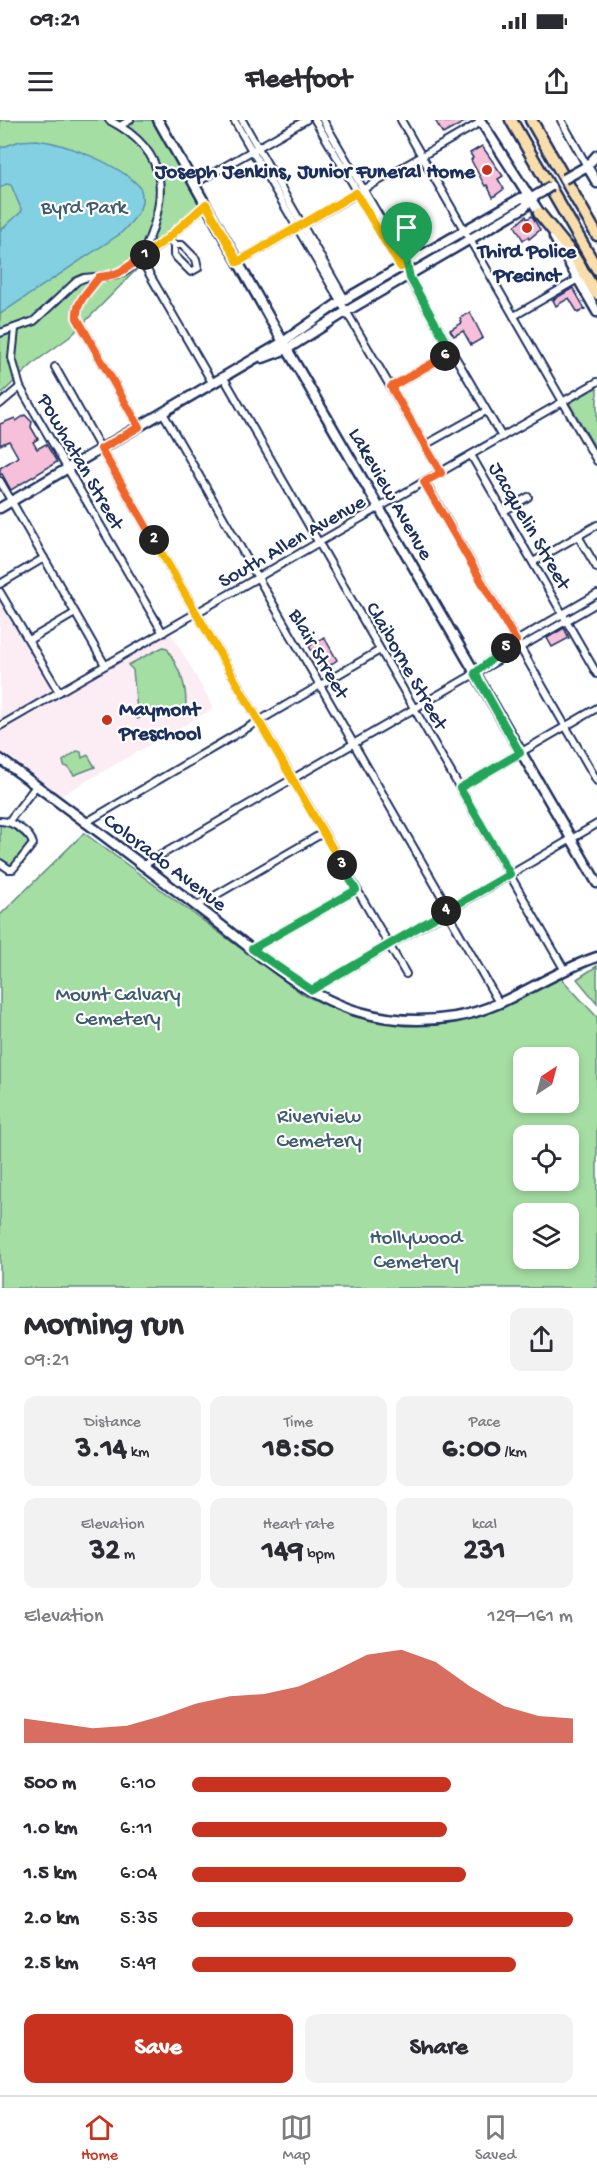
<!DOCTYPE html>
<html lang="en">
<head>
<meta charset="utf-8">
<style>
	body { margin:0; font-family:"Gochi Hand",sans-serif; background:#f2f2f3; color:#2b2b33; height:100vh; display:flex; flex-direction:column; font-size:22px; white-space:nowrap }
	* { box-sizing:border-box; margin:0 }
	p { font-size:20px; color:#7c7c81 }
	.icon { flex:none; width:33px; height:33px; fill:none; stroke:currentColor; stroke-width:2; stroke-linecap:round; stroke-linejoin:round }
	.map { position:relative; height:1168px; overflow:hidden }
	.drawer { display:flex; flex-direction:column; background:#fff; flex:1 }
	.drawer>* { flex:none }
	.needle { width:39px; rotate:36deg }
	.buttons { position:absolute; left:513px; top:927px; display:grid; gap:12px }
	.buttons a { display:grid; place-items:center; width:66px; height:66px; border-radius:12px; background:#fff; box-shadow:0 3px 9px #0003; font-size:30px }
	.pin { position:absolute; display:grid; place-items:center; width:51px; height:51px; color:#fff; margin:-62px -26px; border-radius:50% 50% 50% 0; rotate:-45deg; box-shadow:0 0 6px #0007 }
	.pin .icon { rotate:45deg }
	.km { position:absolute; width:30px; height:30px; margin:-15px; border-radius:50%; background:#222; color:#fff; font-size:16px; line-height:30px; text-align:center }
	.round { display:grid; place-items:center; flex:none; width:63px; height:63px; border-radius:12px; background:#f2f2f3 }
	.overview { display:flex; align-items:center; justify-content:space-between; height:102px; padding:0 24px }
	h1 { font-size:33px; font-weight:800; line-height:45px }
	.metrics { display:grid; grid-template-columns:repeat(3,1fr); gap:9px; height:102px; padding:6px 24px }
	.metrics div { display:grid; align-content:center; border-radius:12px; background:#f2f2f3; text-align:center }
	.metrics b { font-size:30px; font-weight:800 }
	.metrics small { font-size:16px; font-weight:400 }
	.metrics p { font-size:16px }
	.chart { height:168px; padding:12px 24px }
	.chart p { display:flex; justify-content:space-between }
	.chart svg { width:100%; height:108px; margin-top:6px; fill:#c8321e; opacity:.7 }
	.button { display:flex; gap:12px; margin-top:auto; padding:12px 24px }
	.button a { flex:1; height:69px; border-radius:12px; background:#c8321e; color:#fff; font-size:24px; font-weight:800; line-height:69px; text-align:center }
	.button a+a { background:#f2f2f3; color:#2b2b33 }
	ul { padding:0 24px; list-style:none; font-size:20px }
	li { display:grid; grid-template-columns:96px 72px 1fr; align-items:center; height:45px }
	li i { height:15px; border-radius:8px; background:#c8321e }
	.status { display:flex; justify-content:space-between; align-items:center; height:42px; padding:0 30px; background:#fff; direction:ltr }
	.status svg { height:16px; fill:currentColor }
	header { display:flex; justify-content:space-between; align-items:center; height:78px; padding:0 24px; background:#fff; font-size:27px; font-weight:800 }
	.dock { display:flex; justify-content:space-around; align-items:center; height:84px; border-top:2px solid #e1e1e2; background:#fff; font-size:16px; color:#7c7c81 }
	.dock a { display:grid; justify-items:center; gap:3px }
	.dock .current { color:#c8321e }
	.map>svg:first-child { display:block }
</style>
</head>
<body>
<div class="status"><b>09:21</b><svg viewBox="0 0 49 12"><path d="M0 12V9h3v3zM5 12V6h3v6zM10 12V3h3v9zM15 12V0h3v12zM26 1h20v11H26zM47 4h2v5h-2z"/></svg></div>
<header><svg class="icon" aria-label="menu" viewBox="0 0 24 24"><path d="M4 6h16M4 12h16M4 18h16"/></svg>Fleetfoot<svg class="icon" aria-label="share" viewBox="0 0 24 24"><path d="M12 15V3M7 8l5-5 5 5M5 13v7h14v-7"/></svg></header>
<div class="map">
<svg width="597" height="1168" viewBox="0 0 597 1168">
	<rect width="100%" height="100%" fill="#fff"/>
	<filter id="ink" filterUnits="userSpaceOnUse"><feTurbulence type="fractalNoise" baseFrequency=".0167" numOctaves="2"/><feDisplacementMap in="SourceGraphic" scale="12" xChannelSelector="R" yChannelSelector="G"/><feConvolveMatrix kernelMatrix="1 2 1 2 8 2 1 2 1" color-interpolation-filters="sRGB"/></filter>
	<g filter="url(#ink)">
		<g fill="#fcecf4">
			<polygon points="0,478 53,572 0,601"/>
			<polygon points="171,513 214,588 60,676 0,632 0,612"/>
		</g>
		<g fill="#a5dea3" stroke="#608680" stroke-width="1.5" fill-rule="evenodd">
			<polygon points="0,0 153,0 202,83 71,216 35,242 0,275"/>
			<polygon points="597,267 597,331 569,283"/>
			<path d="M163,527L167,528C180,552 189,566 185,594L143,595L138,599L134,596L137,590L133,550L128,545Z"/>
			<polygon points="77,631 81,632 82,638 88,635 95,647 74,655 68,647 64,646 63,641"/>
			<polygon points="0,704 11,706 29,722 14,745 11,746 0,739"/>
			<path d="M84,713L304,875L352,896L405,906L449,904L487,894L560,857L597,897V1168H0V795ZM524,938H568V982H524ZM524,1016H568V1060H524ZM524,1094H568V1138H524Z"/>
			<polygon points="597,846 597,883 577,859"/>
		</g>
		<path fill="#83d0e2" stroke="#5990ad" stroke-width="1.5" d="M37,20C67,24 119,44 140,67C148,87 133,101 120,114L0,194V111L22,91L11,65L6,64L0,68V28L20,21Z"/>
		<g fill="#f6c0da" stroke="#1b2f5e" stroke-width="1.5">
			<polygon points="435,0 447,2 468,0 443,14"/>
			<polygon points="482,26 503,56 498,59 504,69 493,77 487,65 485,66 471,40 473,38 470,33"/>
			<polygon points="526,96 527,99 532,96 540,110 529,119 528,117 523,120 515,106"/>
			<polygon points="573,168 585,189 578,193 569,178 556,186 553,180"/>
			<polygon points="470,192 483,218 471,225 463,211 454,216 450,210 462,203 460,198"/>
			<polygon points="25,295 32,302 31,307 38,319 33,322 37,329 46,324 57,342 11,370 2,354 0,355 0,348 18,337 9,321 0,325 0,304 15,298 16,301"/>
			<polygon points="564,508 569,518 552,527 547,518"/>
			<polygon points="324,517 337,540 322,551 309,526"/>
		</g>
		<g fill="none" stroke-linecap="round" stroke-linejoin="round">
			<g stroke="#1b2f5e" stroke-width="10">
				<g id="street">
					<path d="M109,0C173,33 168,81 141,137"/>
					<polyline points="234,0 441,353"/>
					<polyline points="242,0 346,181"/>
					<polyline points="315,0 404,150"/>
					<polyline points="323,0 407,144 409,158 502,317"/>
					<polyline points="401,0 597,341"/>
					<polyline points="561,0 587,46"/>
					<polyline points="120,6 130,0"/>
					<polyline points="194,64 306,0"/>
					<polyline points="168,118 174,125 174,135 191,152 198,148 196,139 182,125 174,125"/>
					<polyline points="140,138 213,264"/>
					<polyline points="238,142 481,2"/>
					<path d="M99,157C90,169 75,182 77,198L139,307"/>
					<polyline points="514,196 578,159"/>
					<polyline points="15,209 12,238 20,267 163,513"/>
					<polyline points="0,213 34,201 77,161 84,158 117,155 126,151 168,118 206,84"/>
					<polyline points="55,247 101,329 406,854"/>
					<polyline points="224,258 564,849"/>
					<polyline points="391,267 451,233"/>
					<polyline points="0,284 20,267"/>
					<polyline points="163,293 449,789"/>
					<polyline points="425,325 486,291"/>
					<polyline points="471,335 597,554"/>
					<polyline points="0,361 105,545"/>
					<polyline points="425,362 597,661"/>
					<polyline points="504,391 528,377"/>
					<polyline points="578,416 597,448"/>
					<polyline points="533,442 597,405"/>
					<polyline points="0,464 44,438"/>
					<polyline points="0,472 59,572"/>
					<polyline points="29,520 75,493"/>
					<polyline points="487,543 516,521 597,474"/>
					<polyline points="0,606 597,262"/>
					<polyline points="460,668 597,588"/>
					<path d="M0,701C12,701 30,712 33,724L13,749H9L0,743"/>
					<polyline points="9,701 36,666"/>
					<polyline points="85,703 380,530"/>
					<polyline points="142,746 597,483"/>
					<polyline points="197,786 323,713"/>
					<polyline points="446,790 499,883"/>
					<polyline points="252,829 356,770"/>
					<polyline points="312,870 597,704"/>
				</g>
			</g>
			<g stroke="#1b2f5e" stroke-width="13">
				<g id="secondary">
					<polyline points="158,0 287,229 597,763"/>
					<polyline points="480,0 543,98"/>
					<polyline points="587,46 597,63"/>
					<polyline points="573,54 587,46 597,35"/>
					<polyline points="554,117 597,192"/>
					<polyline points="263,238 287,229 347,191 525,87 530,79 542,72"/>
					<polyline points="0,388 283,222 337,184 521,78 530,79"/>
					<path d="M0,639C70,690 139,742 208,795C254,830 303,876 360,892C391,901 424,902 455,897C507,888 548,853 597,837"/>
				</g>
			</g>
			<g stroke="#1b2f5e" stroke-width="15">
				<g id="highway">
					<polyline points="511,0 597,149"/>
					<polyline points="531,0 597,115"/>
					<polyline points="539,93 573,135 597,174"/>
				</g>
			</g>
			<use href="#street" stroke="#fff" stroke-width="6"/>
			<use href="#secondary" stroke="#fff" stroke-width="8"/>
			<use href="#highway" stroke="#f9deab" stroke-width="10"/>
			<g stroke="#1b2f5e" stroke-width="13" stroke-linecap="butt">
				<g id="secondary-bridge">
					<polyline points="564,59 573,54"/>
					<polyline points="542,72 551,66"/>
				</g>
			</g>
			<use href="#secondary-bridge" stroke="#fff" stroke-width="8"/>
		</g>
	</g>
	<g fill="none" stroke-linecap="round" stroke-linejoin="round" filter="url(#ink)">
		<g stroke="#fff" stroke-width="12">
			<polyline id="split-1" points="145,135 168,118 206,84 238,142 356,73 398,143 401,147 407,144"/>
		</g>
		<g stroke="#fff" stroke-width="12">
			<path id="split-2" d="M145,135C126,147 123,155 99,157C91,169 75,181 77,198L139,307L101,329L154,420"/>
		</g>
		<g stroke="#fff" stroke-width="12">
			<polyline id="split-3" points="154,420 342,745"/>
		</g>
		<g stroke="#fff" stroke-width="12">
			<polyline id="split-4" points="342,745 356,770 252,829 312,870 446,791"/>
		</g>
		<g stroke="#fff" stroke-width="12">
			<polyline id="split-5" points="446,791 510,754 460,668 520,633 475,553 506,528"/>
		</g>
		<g stroke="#fff" stroke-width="12">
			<polyline id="split-6" points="445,236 391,267 441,353 424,362 516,521 506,528"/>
		</g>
		<g stroke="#fff" stroke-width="12">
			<polyline id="split-7" points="407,144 410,158 452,233 445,236"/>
		</g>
		<use href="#split-1" stroke="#f5b400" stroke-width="8"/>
		<use href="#split-2" stroke="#f0652b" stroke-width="8"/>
		<use href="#split-3" stroke="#f5b400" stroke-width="8"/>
		<use href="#split-4" stroke="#22a559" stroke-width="8"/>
		<use href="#split-5" stroke="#22a559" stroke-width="8"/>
		<use href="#split-6" stroke="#f0652b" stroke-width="8"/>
		<use href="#split-7" stroke="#22a559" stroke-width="8"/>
	</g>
	<g fill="#c8321e" stroke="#fff" stroke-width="2">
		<circle cx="487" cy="50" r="6"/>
		<circle cx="527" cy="108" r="6"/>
		<circle cx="107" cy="600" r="6"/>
	</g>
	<g text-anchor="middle" stroke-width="4.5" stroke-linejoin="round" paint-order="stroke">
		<g font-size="21" font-weight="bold" fill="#1b2f5e" stroke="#fff" text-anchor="end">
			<text x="475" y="57">Joseph Jenkins, Junior Funeral Home</text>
			<text x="527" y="137" text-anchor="middle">Third Police<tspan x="527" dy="24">Precinct</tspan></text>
			<text x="119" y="595" text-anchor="start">Maymont<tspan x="119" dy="24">Preschool</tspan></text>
		</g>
		<g font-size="21" fill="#3e5b6f" stroke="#fff">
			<text x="84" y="93">Byrd Park</text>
			<text x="118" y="880">Mount Calvary<tspan x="118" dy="24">Cemetery</tspan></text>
			<text x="319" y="1002">Riverview<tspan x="319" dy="24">Cemetery</tspan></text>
			<text x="416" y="1123">Hollywood<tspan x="416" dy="24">Cemetery</tspan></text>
		</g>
		<g font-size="21" fill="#1b2f5e" stroke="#fff">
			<text transform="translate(82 341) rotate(60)" y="7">Powhatan Street</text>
			<text transform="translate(392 373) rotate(60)" y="7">Lakeview Avenue</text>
			<text transform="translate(531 405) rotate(60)" y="7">Jacquelin Street</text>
			<text transform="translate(291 420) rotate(-30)" y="7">South Allen Avenue</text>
			<text transform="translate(320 533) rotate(60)" y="7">Blair Street</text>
			<text transform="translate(408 545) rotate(60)" y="7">Claiborne Street</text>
			<text transform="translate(166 741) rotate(37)" y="7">Colorado Avenue</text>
		</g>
	</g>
</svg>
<div class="buttons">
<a><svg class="needle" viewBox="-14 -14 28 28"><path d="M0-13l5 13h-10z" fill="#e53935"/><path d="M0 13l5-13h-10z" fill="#7c7c81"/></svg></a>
<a><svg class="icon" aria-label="locate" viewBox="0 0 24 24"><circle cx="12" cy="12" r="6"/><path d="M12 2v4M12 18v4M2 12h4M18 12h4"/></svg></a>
<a><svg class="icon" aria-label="layers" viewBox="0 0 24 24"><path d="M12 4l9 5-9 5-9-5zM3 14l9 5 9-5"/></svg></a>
</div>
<div class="pin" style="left:407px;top:144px;background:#1e9e55"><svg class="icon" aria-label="arrive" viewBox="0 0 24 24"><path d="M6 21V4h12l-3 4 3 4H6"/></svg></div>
<b class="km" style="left:145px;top:135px">1</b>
<b class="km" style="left:154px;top:420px">2</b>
<b class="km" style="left:342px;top:745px">3</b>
<b class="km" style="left:446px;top:791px">4</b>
<b class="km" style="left:506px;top:528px">5</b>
<b class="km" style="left:445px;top:236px">6</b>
</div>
<section class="drawer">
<div class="overview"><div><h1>Morning run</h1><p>09:21</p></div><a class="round"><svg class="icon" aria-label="share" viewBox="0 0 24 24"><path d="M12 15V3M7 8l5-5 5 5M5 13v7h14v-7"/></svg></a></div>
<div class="metrics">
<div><p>Distance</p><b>3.14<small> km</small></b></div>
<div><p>Time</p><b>18:50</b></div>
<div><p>Pace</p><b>6:00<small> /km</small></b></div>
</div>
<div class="metrics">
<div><p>Elevation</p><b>32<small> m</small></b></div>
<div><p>Heart rate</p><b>149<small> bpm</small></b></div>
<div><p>kcal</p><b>231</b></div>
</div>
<div class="chart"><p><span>Elevation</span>129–161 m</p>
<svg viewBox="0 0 160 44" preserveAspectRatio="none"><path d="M0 44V34L10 36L20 38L30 37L40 33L50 28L60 25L70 24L80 21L90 15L100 8L110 6L120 11L130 21L140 29L150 33L160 34V44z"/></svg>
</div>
<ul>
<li><b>500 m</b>6:10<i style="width:68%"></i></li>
<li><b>1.0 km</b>6:11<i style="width:67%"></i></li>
<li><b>1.5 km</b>6:04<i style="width:72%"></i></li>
<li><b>2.0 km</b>5:35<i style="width:100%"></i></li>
<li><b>2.5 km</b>5:49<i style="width:85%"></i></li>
</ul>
<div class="button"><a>Save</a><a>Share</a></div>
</section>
<nav class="dock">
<a class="current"><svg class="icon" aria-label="home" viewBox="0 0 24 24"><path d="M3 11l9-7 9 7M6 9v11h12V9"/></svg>Home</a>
<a><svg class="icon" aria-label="map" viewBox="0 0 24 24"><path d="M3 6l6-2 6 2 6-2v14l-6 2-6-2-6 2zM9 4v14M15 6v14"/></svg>Map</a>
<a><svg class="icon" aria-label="saved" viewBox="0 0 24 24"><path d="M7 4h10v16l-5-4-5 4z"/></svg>Saved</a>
</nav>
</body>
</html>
